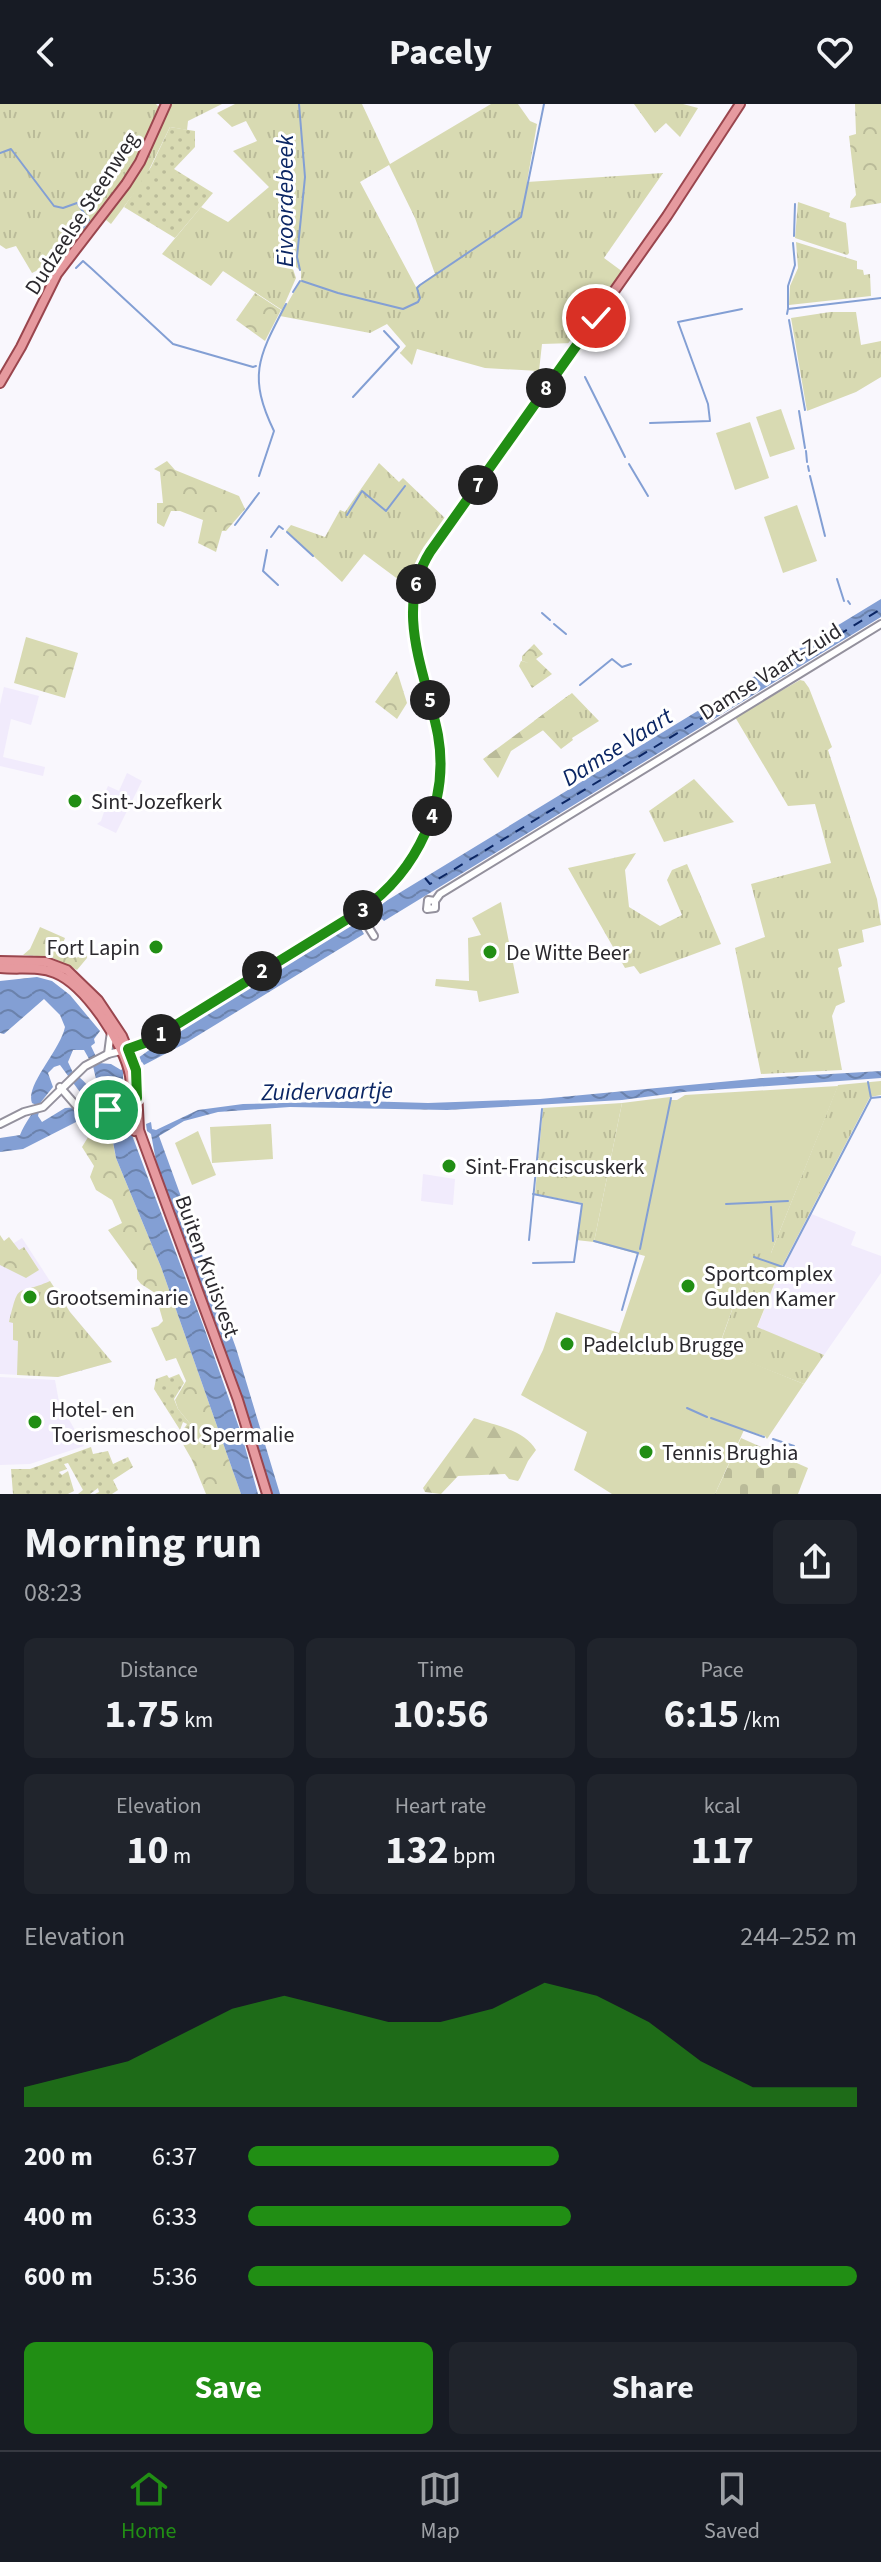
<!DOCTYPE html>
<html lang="en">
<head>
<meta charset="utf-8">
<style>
	body { margin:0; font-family:"Source Sans 3",sans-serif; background:#20242c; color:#f1f3f6; height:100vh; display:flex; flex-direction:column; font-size:30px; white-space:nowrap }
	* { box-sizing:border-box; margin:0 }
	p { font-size:26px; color:#9ea1a6 }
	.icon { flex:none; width:44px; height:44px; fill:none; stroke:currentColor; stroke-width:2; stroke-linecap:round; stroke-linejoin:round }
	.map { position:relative; height:1390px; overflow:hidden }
	.details { display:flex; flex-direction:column; background:#171b24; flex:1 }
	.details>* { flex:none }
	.pin { position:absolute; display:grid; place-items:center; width:68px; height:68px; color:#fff; margin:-34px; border:4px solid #fff; border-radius:50%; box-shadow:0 2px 8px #0007 }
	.km { position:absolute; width:40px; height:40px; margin:-20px; border-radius:50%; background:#222; color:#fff; font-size:22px; line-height:40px; text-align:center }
	.round { display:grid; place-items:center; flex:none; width:84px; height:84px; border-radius:12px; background:#20242c }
	.headline { display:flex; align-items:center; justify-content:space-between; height:136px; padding:0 24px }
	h1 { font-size:44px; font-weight:700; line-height:60px }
	.figures { display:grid; grid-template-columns:repeat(3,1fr); gap:12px; height:136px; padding:8px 24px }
	.figures div { display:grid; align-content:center; border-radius:12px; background:#20242c; text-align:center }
	.figures b { font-size:40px; font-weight:700 }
	.figures small { font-size:22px; font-weight:400 }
	.figures p { font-size:22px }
	.chart { height:224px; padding:16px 24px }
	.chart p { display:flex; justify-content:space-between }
	.chart svg { width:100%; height:144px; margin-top:8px; fill:#218e14; opacity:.7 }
	.cta { display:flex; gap:16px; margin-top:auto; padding:16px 24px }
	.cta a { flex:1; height:92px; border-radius:12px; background:#218e14; color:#fff; font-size:32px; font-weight:700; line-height:92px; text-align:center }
	.cta a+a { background:#20242c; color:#f1f3f6 }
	ul { padding:0 24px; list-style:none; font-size:26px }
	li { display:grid; grid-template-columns:128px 96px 1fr; align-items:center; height:60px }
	li i { height:20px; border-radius:10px; background:#218e14 }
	header { display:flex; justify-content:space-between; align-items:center; height:104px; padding:0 24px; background:#171b24; font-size:36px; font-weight:700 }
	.dock { display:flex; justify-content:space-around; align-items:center; height:112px; border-top:2px solid #363941; background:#171b24; font-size:22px; color:#9ea1a6 }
	.dock a { display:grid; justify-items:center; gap:4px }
	.dock .selected { color:#218e14 }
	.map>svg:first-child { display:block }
</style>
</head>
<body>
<header><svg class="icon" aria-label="back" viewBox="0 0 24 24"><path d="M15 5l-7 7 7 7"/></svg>Pacely<svg class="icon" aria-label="heart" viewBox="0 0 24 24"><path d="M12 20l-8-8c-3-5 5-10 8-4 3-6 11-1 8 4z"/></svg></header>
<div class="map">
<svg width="881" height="1390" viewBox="0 0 881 1390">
	<defs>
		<pattern id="grass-tufts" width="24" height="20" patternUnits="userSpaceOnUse" patternTransform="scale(2)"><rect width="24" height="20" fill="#d8dab2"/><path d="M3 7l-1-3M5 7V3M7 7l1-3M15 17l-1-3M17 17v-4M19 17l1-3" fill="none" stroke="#babb99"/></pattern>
		<pattern id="forest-firs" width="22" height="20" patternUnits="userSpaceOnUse" patternTransform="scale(2)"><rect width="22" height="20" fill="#d8dab2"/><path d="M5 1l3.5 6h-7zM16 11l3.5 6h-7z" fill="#babb99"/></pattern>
		<pattern id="cemetery-stones" width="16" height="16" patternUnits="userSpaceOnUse" patternTransform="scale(2)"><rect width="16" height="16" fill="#d8dab2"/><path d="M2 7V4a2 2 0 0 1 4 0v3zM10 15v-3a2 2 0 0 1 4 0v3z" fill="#babb99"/></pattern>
		<pattern id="park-crowns" width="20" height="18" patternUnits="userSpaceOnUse" patternTransform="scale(2)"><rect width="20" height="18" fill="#d8dab2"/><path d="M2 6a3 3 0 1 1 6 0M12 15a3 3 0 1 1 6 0" fill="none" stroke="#babb99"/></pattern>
		<pattern id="garden-dots" width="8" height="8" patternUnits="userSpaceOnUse" patternTransform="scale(2)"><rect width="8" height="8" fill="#d8dab2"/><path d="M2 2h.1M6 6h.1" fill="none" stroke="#babb99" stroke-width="1.8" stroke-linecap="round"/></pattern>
		<pattern id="water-waves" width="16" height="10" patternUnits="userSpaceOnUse" patternTransform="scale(2)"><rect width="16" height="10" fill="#839fd4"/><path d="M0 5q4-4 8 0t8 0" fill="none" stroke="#6b82ac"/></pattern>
	</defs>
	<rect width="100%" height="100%" fill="#f9f7fd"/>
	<g fill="#f1ebfc">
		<polygon points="4,583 39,592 31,621 11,615 3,653 45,663 43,672 0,662 0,601"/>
		<polygon points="127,669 142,677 116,729 97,720 101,717 107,699 102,696 108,682 119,687"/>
		<polygon points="423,1070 455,1075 453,1101 421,1097"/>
		<polygon points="809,1109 856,1128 851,1141 881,1152 881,1169 824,1251 757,1224 779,1168"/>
		<polygon points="22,1134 70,1208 112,1258 58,1273 0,1270 0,1148"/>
		<polygon points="0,1273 55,1276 59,1298 84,1342 30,1360 0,1361"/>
	</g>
	<g fill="url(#grass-tufts)" fill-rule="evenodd">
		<polygon points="0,0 156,0 163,7 166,0 222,0 188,17 187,26 170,23 144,76 111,120 101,112 91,119 55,168 44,163 32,169 16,142 6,145 0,141"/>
		<path d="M235,0H362L390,60L491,0H518L530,17L537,20L527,78L663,69L604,154L623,168L602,198L586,191L579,204L592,212L574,239L542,240L539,267L485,264L417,245L412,261L400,249L406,242L387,220L370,229L280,212L301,176V167L291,159L296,174L282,206L223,167L211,182L162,150L201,103L228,118L269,83L233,47L257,37L246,17L232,23L217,9ZM389,61L415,114L435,170L416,183L360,78Z"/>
		<polygon points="634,0 683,0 698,4 680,33 666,19 655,29"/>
		<polygon points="798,98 830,109 829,113 846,119 849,149 847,151 795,134"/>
		<polygon points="796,138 857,157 857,165 863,166 864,171 870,170 871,192 789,201 790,182 798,164"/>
		<polygon points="830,208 856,208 861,241 881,237 881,273 856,288 807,307 791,214"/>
		<polygon points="379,359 399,378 403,374 447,416 397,487 399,476 364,450 342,478 286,427 291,421 325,433 340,406 345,408"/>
		<polygon points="800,576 804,577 809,584 832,643 828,646 877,795 881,821 862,826 864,838 838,845 842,862 838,864 845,898 836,902 832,912 842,966 761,970 735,844 765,833 751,780 831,759 815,700 788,702 735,613"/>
		<polygon points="572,589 599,617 572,634 573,636 561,645 534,617"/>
		<polygon points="694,675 734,718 664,738 649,707"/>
		<polygon points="636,749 625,766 629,803 660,822 682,811 667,776 672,766 687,760 721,840 640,870 634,862 625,864 568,764"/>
		<polygon points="881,977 881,991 870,993 779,1168 757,1223 824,1251 804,1280 718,1246 752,1149 771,1149 838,981"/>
		<polygon points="622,999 594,1138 576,1136 582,1099 535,1090 543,1004"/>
		<path d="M50,1177L70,1208L112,1258L58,1273L17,1271L18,1237L13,1236V1219L9,1218C20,1175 15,1193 50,1177Z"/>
	</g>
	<g fill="url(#forest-firs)">
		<polygon points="569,591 579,603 511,647 498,674 483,655"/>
		<path d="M474,1314C494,1321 525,1326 536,1346L528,1357L520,1374L518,1377L509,1375L505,1370L458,1372L441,1390L425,1388L423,1384Z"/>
	</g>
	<polygon fill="url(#cemetery-stones)" points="741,1334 808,1364 798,1390 715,1390"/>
	<g fill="url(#park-crowns)">
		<polygon points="855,0 881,0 881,99 850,104 851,97 856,91 849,32 856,30"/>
		<polygon points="255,189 281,206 265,237 236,216"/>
		<polygon points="167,357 175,366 239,392 245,405 226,427 222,427 216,448 198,439 203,416 180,407 171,407 164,423 157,419 157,399 163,399 160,368 154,365"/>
		<polygon points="26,533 78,549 65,594 14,579"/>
		<polygon points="534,540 543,550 536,555 552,570 532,584 519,562 521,557 529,559 522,557 522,552"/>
		<polygon points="397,567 407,599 397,615 375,598"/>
		<polygon points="40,823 65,834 61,844 77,854 82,847 87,850 87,854 77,866 51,853 23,851 30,845"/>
		<polygon points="108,1015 116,1054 161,1163 241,1390 206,1390 192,1356 180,1335 188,1332 191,1321 178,1305 175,1296 186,1277 176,1254 166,1257 151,1224 158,1222 163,1217 155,1189 141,1180 137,1175 137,1166 108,1126 122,1119 112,1096 96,1086 90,1073 94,1062 82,1043 93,1025"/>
		<polygon points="0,1131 4,1137 9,1133 19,1146 24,1143 39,1166 26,1174 0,1161"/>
	</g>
	<g fill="url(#garden-dots)">
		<polygon points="170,23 195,27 195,43 174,65 213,89 175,134 124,103 151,63"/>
		<polygon points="179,1270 184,1279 174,1295 178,1305 191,1321 187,1329 183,1326 187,1320 183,1318 180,1326 154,1285 156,1275 167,1271 169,1274"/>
		<polygon points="91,1343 93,1350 108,1347 113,1360 128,1353 133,1363 113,1376 118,1386 112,1390 95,1390 99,1388 98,1384 90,1390 78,1390 83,1386 68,1359 64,1360 67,1365 59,1368 62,1371 68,1367 74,1387 68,1390 13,1390 11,1365 30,1365"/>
	</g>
	<g fill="#d8dab2">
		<polygon points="781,305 795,345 770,353 756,313"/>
		<polygon points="750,318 769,374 735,386 716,329"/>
		<polygon points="797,401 817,457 783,469 764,413"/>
		<polygon points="501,798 519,889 479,898 477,887 435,882 436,875 469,877 468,834 481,831 472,814"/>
		<polygon points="838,982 771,1149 752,1150 718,1245 804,1280 767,1335 765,1332 744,1326 715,1390 612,1390 574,1366 587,1328 521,1291 543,1246 556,1208 619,1229 645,1152 594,1138 622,999 670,993 670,996 677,996 685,991"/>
		<polygon points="271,1020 273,1055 212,1059 210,1023"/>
		<polygon points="198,1027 216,1071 192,1081 175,1039"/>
	</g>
	<g fill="url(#water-waves)" fill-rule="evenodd">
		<polygon points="881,495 881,513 384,817 382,815 375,819 369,808 391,794"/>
		<path d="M356,816L364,830L184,940L144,961L142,958L123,970V987L115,999L118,1007L126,1015L206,1229L242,1332L258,1390H241L161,1163L116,1054L108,1011L111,1009L98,984L93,962L84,946H73L68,958L76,975L79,973C89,981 93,988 96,1000L81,1010L78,1017L23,1045L0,1048V1034L20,1031C25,1018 32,1012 36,1001L32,999C25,981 60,947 65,923L60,911L44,895L4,930L0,929V877L37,873L52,877L70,891L100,927L94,935L95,939L91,942L99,959L111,960L121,966L186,920ZM60,961L88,999L82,1003L65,1004L42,1018L38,1012L41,998L53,983L48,969L54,963Z"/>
		<polygon points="881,967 881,974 868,975 683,988 622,996 447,1006 290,1003 218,1008 184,1017 159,1032 236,1244 280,1390 271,1390 239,1286 156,1057 151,1030 147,1027 146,1020 151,1018 152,1025 156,1026 198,1006 243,1000 360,997 428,999 540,995 763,974"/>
	</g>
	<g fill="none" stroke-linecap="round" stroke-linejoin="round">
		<g stroke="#839fd4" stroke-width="2">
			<polyline points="299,0 305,73 297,153 300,166"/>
			<path d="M0,49L11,45L54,102L63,104L77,99L89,116C82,129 65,136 58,150L61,154"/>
			<polyline points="794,132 795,100"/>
			<polyline points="76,164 83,157 92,165 173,240 253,263 256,262"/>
			<polyline points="302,177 338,189 403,205 418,198 420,194 417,184 420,181 521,113 544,0"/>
			<polyline points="293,188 300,177"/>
			<polyline points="788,204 788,182 795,161 793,139"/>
			<polyline points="787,210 788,205 881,194"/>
			<polyline points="789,216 805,306"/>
			<polyline points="585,273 625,353"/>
			<polyline points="353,293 399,243 384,227"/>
			<polyline points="799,307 805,344"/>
			<polyline points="650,319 710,317 708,300 678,218 742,205"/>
			<polyline points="806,347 807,358"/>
			<polyline points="629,360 648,392"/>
			<polyline points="808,362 809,367"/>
			<path d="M259,372L274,327C247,271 259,252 286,200"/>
			<polyline points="810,372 825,432"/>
			<polyline points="347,411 362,387 386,407 405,382"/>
			<polyline points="235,421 259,389"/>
			<polyline points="287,428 313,452"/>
			<polyline points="271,433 279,422 283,425"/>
			<polyline points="267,446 263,467 278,481"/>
			<polyline points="837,475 844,497"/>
			<polyline points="848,497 850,500"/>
			<polyline points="542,509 550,516"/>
			<polyline points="554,520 566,530"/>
			<polyline points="580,581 612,555 622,563 631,560"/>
			<polyline points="868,978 871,994 881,993"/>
			<polyline points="726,1100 788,1097"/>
			<polyline points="771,1103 773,1137"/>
			<polyline points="529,1136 542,1005"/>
			<polyline points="594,1137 638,1149 622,1206"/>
			<polyline points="640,1145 671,994"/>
			<polyline points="754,1153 783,1163 871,994"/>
			<polyline points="533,1159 574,1158 582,1100 533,1090"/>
			<polyline points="687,1304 707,1313"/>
			<polyline points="711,1314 764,1333"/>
			<polyline points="773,1335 794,1342"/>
		</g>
		<polyline stroke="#0b2664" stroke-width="2" stroke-dasharray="10 8" stroke-linecap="butt" points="425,774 430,780 881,505"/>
		<g stroke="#94919d" stroke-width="10">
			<g id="minor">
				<polyline points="435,797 428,796 427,805 435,804 435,797 440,790 881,520"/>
				<polyline points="359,808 374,832"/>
				<polyline points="108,950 111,927"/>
				<polyline points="60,983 87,1014 134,995"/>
				<polyline points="0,1020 24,1008 43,1003 85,962 108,950 125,946"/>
			</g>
		</g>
		<g stroke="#9a464e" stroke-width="12">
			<g id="major">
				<polyline points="0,279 21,243 57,170 126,80 140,58 166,0"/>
				<polyline points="0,857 46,858 67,866 98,896 122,932 136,966 139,1026 238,1296 267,1390"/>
				<path d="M0,864C18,866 38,862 55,869C85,881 125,941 130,972C133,991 128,1008 135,1027"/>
				<path d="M128,945L150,937L362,806C417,766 450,698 438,630C426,568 393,506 431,447L667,112L740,0"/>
			</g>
		</g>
		<use href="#minor" stroke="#fff" stroke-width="6"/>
		<use href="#major" stroke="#e69a9f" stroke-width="8"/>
	</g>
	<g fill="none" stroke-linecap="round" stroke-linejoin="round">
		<g stroke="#fff" stroke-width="16">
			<path id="route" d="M108,1006L137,994L136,966L128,945L150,937L362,806C417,767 450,699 438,631C426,569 393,507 430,448L596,214"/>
		</g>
		<use href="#route" stroke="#218e14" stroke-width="10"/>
	</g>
	<g fill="#218e14" stroke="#fff" stroke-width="3">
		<circle cx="75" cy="697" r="8"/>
		<circle cx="156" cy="843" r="8"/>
		<circle cx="490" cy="848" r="8"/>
		<circle cx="449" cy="1062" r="8"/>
		<circle cx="688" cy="1182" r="8"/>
		<circle cx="30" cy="1193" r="8"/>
		<circle cx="567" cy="1240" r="8"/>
		<circle cx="35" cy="1318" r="8"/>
		<circle cx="646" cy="1348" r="8"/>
	</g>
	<g text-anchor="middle" stroke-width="6" stroke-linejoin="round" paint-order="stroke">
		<g font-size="22" fill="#2b292e" stroke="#fff">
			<text transform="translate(81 109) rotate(-57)" y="8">Dudzeelse Steenweg</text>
			<text transform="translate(770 567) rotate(-32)" y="8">Damse Vaart-Zuid</text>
			<text transform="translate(208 1162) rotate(70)" y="8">Buiten Kruisvest</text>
		</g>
		<g font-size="22" fill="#2b292e" stroke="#fff" text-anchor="start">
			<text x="91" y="705">Sint-Jozefkerk</text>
			<text x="140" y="851" text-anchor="end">Fort Lapin</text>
			<text x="506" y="856">De Witte Beer</text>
			<text x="465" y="1070">Sint-Franciscuskerk</text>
			<text x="704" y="1177">Sportcomplex<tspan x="704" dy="25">Gulden Kamer</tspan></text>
			<text x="46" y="1201">Grootseminarie</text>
			<text x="583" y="1248">Padelclub Brugge</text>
			<text x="51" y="1313">Hotel- en<tspan x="51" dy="25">Toerismeschool Spermalie</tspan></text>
			<text x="662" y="1356">Tennis Brughia</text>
		</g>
		<g font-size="24" font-style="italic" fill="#0b2664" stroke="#fff">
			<text transform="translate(285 97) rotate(-90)" y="8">Eivoordebeek</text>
			<text transform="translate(617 643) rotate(-32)" y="8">Damse Vaart</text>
			<text transform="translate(327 987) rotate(-1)" y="8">Zuidervaartje</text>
		</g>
	</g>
</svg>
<div class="pin" style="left:108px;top:1006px;background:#1e9e55"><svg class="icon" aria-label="arrive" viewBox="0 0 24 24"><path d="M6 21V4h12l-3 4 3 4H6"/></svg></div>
<div class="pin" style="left:596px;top:214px;background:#d93025"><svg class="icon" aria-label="check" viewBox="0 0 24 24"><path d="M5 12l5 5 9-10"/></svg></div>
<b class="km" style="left:161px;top:930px">1</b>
<b class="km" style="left:262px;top:867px">2</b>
<b class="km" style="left:363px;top:806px">3</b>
<b class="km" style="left:432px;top:712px">4</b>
<b class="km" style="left:430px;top:596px">5</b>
<b class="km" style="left:416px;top:480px">6</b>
<b class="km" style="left:478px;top:381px">7</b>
<b class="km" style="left:546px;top:284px">8</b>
</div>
<section class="details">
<div class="headline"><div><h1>Morning run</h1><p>08:23</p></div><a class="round"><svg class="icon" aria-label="share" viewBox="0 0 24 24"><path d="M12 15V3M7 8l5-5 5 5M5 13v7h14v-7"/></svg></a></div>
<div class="figures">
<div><p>Distance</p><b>1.75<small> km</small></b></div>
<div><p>Time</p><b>10:56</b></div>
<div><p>Pace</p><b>6:15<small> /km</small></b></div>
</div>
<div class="figures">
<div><p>Elevation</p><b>10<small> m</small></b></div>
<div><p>Heart rate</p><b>132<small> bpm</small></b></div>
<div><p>kcal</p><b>117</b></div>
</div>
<div class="chart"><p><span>Elevation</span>244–252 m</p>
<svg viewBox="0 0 160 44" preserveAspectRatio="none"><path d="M0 44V38L10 34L20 30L30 22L40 14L50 10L60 14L70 18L80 18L90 14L100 6L110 10L120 18L130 30L140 38L150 38L160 38V44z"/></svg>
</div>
<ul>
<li><b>200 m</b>6:37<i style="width:51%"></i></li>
<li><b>400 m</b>6:33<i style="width:53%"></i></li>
<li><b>600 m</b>5:36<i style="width:100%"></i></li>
</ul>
<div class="cta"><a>Save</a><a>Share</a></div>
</section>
<nav class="dock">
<a class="selected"><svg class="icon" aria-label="home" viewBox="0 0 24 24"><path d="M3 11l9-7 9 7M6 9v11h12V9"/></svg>Home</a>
<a><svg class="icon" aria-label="map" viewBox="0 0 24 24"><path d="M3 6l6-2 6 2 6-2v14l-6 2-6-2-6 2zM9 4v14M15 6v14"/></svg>Map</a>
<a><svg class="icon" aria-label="saved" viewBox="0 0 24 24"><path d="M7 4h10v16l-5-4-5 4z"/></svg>Saved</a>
</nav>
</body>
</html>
